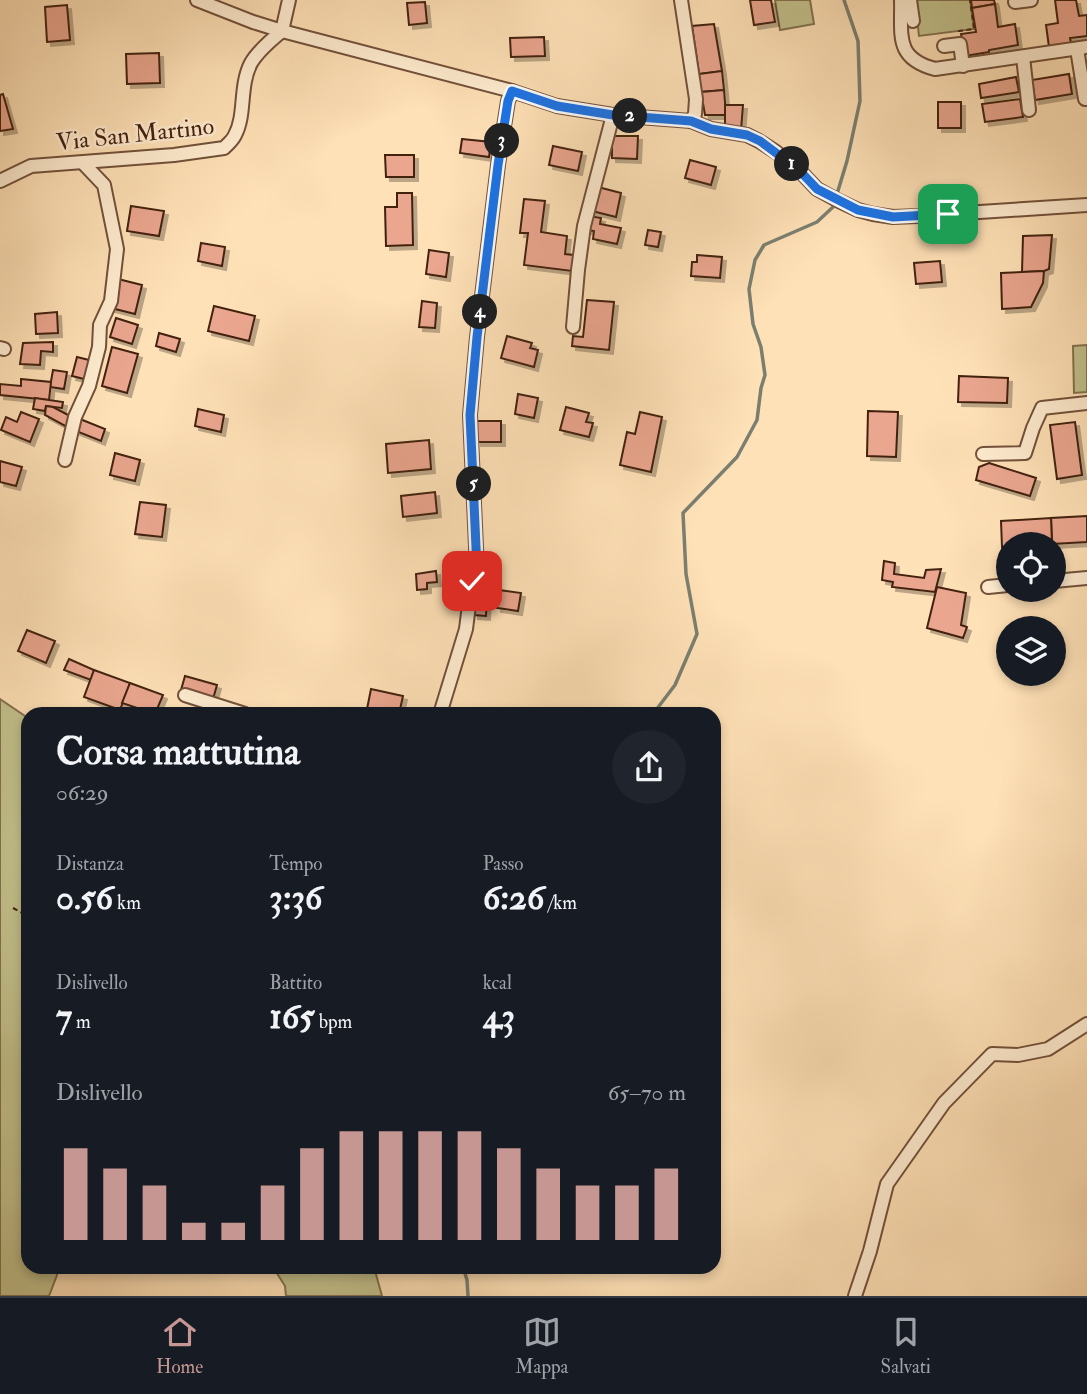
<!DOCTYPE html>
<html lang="it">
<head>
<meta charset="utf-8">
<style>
	body { margin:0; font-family:"IM FELL Double Pica",serif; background:#20242c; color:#f1f3f6; height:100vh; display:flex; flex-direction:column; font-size:26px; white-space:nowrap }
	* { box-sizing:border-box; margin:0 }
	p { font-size:23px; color:#9ea1a6 }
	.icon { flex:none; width:38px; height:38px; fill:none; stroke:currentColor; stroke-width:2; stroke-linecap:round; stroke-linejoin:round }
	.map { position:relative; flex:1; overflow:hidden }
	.drawer { position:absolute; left:21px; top:707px; width:700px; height:567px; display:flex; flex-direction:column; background:#171b24; border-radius:21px; box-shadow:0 4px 10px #0003 }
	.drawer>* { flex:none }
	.tools { position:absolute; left:996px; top:532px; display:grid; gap:14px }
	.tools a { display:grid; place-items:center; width:70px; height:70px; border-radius:50%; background:#171b24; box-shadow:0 4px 10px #0003; font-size:35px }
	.pin { position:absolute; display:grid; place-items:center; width:60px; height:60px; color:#fff; margin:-30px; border-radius:14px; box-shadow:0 4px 10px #0006 }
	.km { position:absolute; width:35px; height:35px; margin:-18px; border-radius:50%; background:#222; color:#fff; font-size:19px; line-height:35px; text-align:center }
	.round { display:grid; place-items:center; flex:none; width:74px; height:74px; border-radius:37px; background:#20242c }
	.head { display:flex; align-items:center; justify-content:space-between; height:119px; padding:0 35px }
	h1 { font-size:38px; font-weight:800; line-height:52px }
	.stats { display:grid; grid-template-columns:repeat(3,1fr); gap:10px; height:119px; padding:7px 35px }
	.stats div { display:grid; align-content:center }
	.stats b { font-size:35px; font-weight:800 }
	.stats small { font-size:19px; font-weight:400 }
	.stats p { font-size:19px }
	.chart { height:196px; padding:14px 35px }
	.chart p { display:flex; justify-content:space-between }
	.chart svg { width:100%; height:126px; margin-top:7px; stroke:#c59692; stroke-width:6 }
	.menu { display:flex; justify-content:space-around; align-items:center; height:98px; border-top:2px solid #363941; background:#171b24; font-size:19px; color:#9ea1a6 }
	.menu a { display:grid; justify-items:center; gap:4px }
	.menu .on { color:#c59692 }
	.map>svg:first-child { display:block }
</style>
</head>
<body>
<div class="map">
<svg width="1087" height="1296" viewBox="0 0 1087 1296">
	<defs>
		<filter id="shadow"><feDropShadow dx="4" dy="4" stdDeviation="0" flood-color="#0004"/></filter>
	</defs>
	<rect width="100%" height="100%" fill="#ffe1b7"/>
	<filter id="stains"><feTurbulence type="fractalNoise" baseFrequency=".00286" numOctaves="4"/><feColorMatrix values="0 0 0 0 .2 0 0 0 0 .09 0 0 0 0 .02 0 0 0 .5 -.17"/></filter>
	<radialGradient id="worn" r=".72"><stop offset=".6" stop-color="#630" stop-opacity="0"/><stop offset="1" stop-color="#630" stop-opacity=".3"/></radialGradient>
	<g fill="#c3c28d" stroke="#83724f" stroke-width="2">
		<polygon points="775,0 810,0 814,24 780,30"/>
		<polygon points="915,0 970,0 974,29 919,36"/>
		<polygon points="1087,345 1087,392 1074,393 1073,346"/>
		<polygon points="0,699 28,718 28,1267 57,1267 57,1275 49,1296 0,1296"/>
		<polygon points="273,1267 374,1267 382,1296 286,1296 285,1286"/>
	</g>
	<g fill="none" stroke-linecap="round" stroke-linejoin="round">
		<g stroke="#7b7f70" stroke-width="3.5">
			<polyline points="837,194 847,161 860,101 858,41 844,0"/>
			<polyline points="653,714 675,685 697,634 686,574 683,513 737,457 757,420 761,388 765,375 761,347 753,324 749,289 755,260 764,245 817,222 833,207 834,202"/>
			<polyline points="463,1267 467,1280 468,1296"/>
		</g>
	</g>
	<g fill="#eaa68f" stroke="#432111" stroke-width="2" filter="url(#shadow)">
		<polygon points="750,0 771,0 775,22 754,25"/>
		<polygon points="971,0 994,0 995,4 972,8"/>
		<polygon points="1055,0 1076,0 1079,16 1087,15 1087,36 1070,38 1071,43 1049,47 1046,25 1058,23"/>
		<polygon points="425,2 427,23 409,25 407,3"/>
		<polygon points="995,4 998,27 1015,24 1018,45 989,50 989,52 965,56 961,34 976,32 972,8"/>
		<polygon points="67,5 70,40 47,42 45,7"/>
		<polygon points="714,24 722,71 699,74 692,26"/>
		<polygon points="544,37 545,56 511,57 510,38"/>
		<polygon points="159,53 160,83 127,84 126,54"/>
		<polygon points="722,71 724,90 701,92 699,74"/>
		<polygon points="1069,74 1072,94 1035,100 1032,80"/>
		<polygon points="1016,77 1019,92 981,98 979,84"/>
		<polygon points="724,90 726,115 705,115 701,92"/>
		<polygon points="3,94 13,129 0,131 0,95"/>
		<polygon points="1020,99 1023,117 985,122 982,104"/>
		<rect x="938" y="102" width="23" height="26"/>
		<polygon points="725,105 743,105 741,130 725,128"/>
		<polygon points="612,136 638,136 637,159 612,158"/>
		<polygon points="462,139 491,142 489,157 460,153"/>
		<polygon points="553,146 582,152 578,171 549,165"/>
		<polygon points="385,155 414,155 414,177 386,177"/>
		<polygon points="690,160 716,167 711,185 685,178"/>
		<polygon points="598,187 621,193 616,217 592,211"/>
		<polygon points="397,193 412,193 413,245 386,246 385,207 397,207"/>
		<polygon points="524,199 545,201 541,232 567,236 565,254 574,255 572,271 524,265 528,233 520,233"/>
		<polygon points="131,206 164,211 159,236 127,231"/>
		<polygon points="589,216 601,218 600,224 621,228 617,244 593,239 594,231 587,230"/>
		<polygon points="648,230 661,232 658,247 645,245"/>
		<polygon points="1052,235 1049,269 1044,271 1022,272 1023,236"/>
		<polygon points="201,243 225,247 222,266 198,261"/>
		<polygon points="429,250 449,253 446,277 426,274"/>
		<polygon points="697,255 722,257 720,278 691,276 692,262 697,262"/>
		<polygon points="940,261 942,282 916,284 914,263"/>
		<polygon points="1044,271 1043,283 1031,307 1002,309 1001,273"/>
		<polygon points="118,279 142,285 135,314 111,308"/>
		<polygon points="587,300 614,302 609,350 572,346 573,336 583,337"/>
		<polygon points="422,301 437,303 435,328 419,327"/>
		<polygon points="214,306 255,316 249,341 208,331"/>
		<polygon points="57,312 58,333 36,334 35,314"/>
		<polygon points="116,318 138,325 132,344 110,337"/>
		<polygon points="159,333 180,339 176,352 156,346"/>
		<polygon points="507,336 532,343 530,348 538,350 534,367 501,358"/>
		<polygon points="53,342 53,352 41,351 40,365 20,364 23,343"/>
		<polygon points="112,347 138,354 127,393 102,386"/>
		<polygon points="77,357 93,361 88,380 72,376"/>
		<polygon points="53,370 67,372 64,389 50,387"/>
		<polygon points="959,376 1008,378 1007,403 958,402"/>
		<polygon points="21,379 51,382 49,400 0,395 0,384 21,386"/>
		<polygon points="518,394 538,398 534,418 515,414"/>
		<polygon points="35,398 63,402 62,408 46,406 45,411 33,409"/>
		<polygon points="46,406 53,407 72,417 67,427 45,415"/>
		<polygon points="566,407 589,413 586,422 593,423 589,437 560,430"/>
		<polygon points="198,409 224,415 221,432 195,426"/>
		<polygon points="868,411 898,412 896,457 867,456"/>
		<polygon points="21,412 39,419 30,442 1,430 6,417 17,422"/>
		<polygon points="640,412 662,417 651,472 620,465 627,432 635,434"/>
		<polygon points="80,419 105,429 101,441 76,431"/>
		<polygon points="476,421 501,421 501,442 477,442"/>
		<polygon points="1075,422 1082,475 1057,479 1050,425"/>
		<polygon points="429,440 431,469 388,473 386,444"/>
		<polygon points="115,453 140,460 135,481 110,475"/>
		<polygon points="0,461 22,467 16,486 0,482"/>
		<polygon points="989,463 1036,478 1030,496 976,480 979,467"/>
		<polygon points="435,492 437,513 403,517 401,496"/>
		<polygon points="140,502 166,505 162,537 135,534"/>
		<polygon points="1087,516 1087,542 1052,544 1051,518"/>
		<polygon points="1051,518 1052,544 1008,544 1008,546 1002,547 1001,521"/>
		<polygon points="884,561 895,563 894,574 924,578 926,570 941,569 935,592 892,587 893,582 882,580"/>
		<polygon points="436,571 437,582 427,583 427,589 417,590 416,574"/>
		<polygon points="937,587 966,593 961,625 967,627 963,638 927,628"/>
		<polygon points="499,590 521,593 518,611 497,608"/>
		<polygon points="475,595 487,596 486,616 474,615"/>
		<polygon points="27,630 55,641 46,663 18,651"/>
		<polygon points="69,659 94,670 91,680 64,670"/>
		<polygon points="94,670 130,683 120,710 84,697"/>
		<polygon points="185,676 217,685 213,699 181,690"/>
		<polygon points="130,683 163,695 155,714 122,703"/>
		<polygon points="371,689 403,696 399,714 389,714 367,709"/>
	</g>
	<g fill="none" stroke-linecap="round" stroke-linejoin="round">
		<g stroke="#72513a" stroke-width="16">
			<g id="minor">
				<polyline points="197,0 253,22 282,31 512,91 557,106 613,115 691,121 711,129 747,135 759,141 776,152 799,170 817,189 839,201 858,210 873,214 893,217 918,216 1087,205"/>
				<polyline points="681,0 696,99 695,114 691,121"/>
				<path d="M901,0C902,35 894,58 935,69L1087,47"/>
				<polyline points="910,0 913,21"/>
				<polyline points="1015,2 1031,0"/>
				<polyline points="282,31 289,0"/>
				<polyline points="944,46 960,44 963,66"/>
				<polyline points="1077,49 1085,99"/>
				<polyline points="1023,57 1029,110"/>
				<path d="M0,181L31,166L174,155L224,148C228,144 233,140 235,135C246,115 239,86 251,63C258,51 271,40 282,31"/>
				<polyline points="573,327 578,270 584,226 613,115"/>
				<polyline points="0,348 4,349"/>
				<polyline points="983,454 1025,453 1033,428 1042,408 1087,403"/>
				<polyline points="65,460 75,417 89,386 99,347 100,325 111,301 117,249 104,185 83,163"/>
				<polyline points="1054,581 1087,578"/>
				<polyline points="988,587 1008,585"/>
				<polyline points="185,695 245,714"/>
				<polyline points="440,714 466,629 472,581 477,569 470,415 477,337 498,165 508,101 512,91"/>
				<polyline points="855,1296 870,1251 887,1184 944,1103 992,1054 1018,1055 1048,1049 1087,1024"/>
			</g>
		</g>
		<g stroke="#432111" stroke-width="2" stroke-dasharray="5 3.5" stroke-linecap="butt">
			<polyline points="959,32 959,31 974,29 970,0"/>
			<polyline points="13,908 28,916"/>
		</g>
		<use href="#minor" stroke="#ffecd0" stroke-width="12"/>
	</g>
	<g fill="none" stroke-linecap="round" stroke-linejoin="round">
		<g stroke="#fff" stroke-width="14">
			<polyline id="route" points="472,581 477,569 470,415 477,337 498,165 508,101 512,91 557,106 613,115 691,121 711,129 747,135 760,141 799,170 817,189 858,210 893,217 948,214"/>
		</g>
		<use href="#route" stroke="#1a73e8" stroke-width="9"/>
	</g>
	<g text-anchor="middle" stroke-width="5" stroke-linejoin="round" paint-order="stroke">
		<g font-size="24" fill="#432111" stroke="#ffecd0">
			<text transform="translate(135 134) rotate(-6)" y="8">Via San Martino</text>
		</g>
	</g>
	<rect width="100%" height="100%" filter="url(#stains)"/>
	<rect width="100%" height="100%" fill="url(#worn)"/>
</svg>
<div class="tools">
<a><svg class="icon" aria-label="locate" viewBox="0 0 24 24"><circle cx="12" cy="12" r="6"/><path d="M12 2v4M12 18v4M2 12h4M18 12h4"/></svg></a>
<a><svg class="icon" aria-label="layers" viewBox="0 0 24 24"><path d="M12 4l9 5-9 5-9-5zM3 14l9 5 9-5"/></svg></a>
</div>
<div class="pin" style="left:948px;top:214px;background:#1e9e55"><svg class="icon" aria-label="arrive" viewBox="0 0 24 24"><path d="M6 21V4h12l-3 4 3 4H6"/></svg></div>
<div class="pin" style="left:472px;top:581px;background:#d93025"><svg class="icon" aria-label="check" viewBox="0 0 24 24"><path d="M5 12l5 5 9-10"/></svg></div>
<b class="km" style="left:792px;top:164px">1</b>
<b class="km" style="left:630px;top:116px">2</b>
<b class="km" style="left:502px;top:141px">3</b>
<b class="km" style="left:480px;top:312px">4</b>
<b class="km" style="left:474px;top:484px">5</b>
<section class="drawer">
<div class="head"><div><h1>Corsa mattutina</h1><p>06:29</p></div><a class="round"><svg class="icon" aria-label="share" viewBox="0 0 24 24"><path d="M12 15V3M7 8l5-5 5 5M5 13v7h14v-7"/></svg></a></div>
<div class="stats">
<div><p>Distanza</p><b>0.56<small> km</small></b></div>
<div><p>Tempo</p><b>3:36</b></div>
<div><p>Passo</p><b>6:26<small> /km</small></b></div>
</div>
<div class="stats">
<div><p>Dislivello</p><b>7<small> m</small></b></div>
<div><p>Battito</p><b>165<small> bpm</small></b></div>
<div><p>kcal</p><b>43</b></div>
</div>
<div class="chart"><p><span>Dislivello</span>65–70 m</p>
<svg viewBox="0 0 160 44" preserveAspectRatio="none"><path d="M5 44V12M15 44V19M25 44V25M35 44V38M45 44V38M55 44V25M65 44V12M75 44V6M85 44V6M95 44V6M105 44V6M115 44V12M125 44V19M135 44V25M145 44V25M155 44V19"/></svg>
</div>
</section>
</div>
<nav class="menu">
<a class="on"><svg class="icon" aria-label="home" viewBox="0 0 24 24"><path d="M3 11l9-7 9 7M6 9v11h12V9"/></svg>Home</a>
<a><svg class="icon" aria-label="map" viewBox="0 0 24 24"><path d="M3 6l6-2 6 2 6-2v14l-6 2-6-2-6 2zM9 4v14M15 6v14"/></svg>Mappa</a>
<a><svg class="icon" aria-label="saved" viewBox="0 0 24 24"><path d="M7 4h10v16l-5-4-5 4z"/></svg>Salvati</a>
</nav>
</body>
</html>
